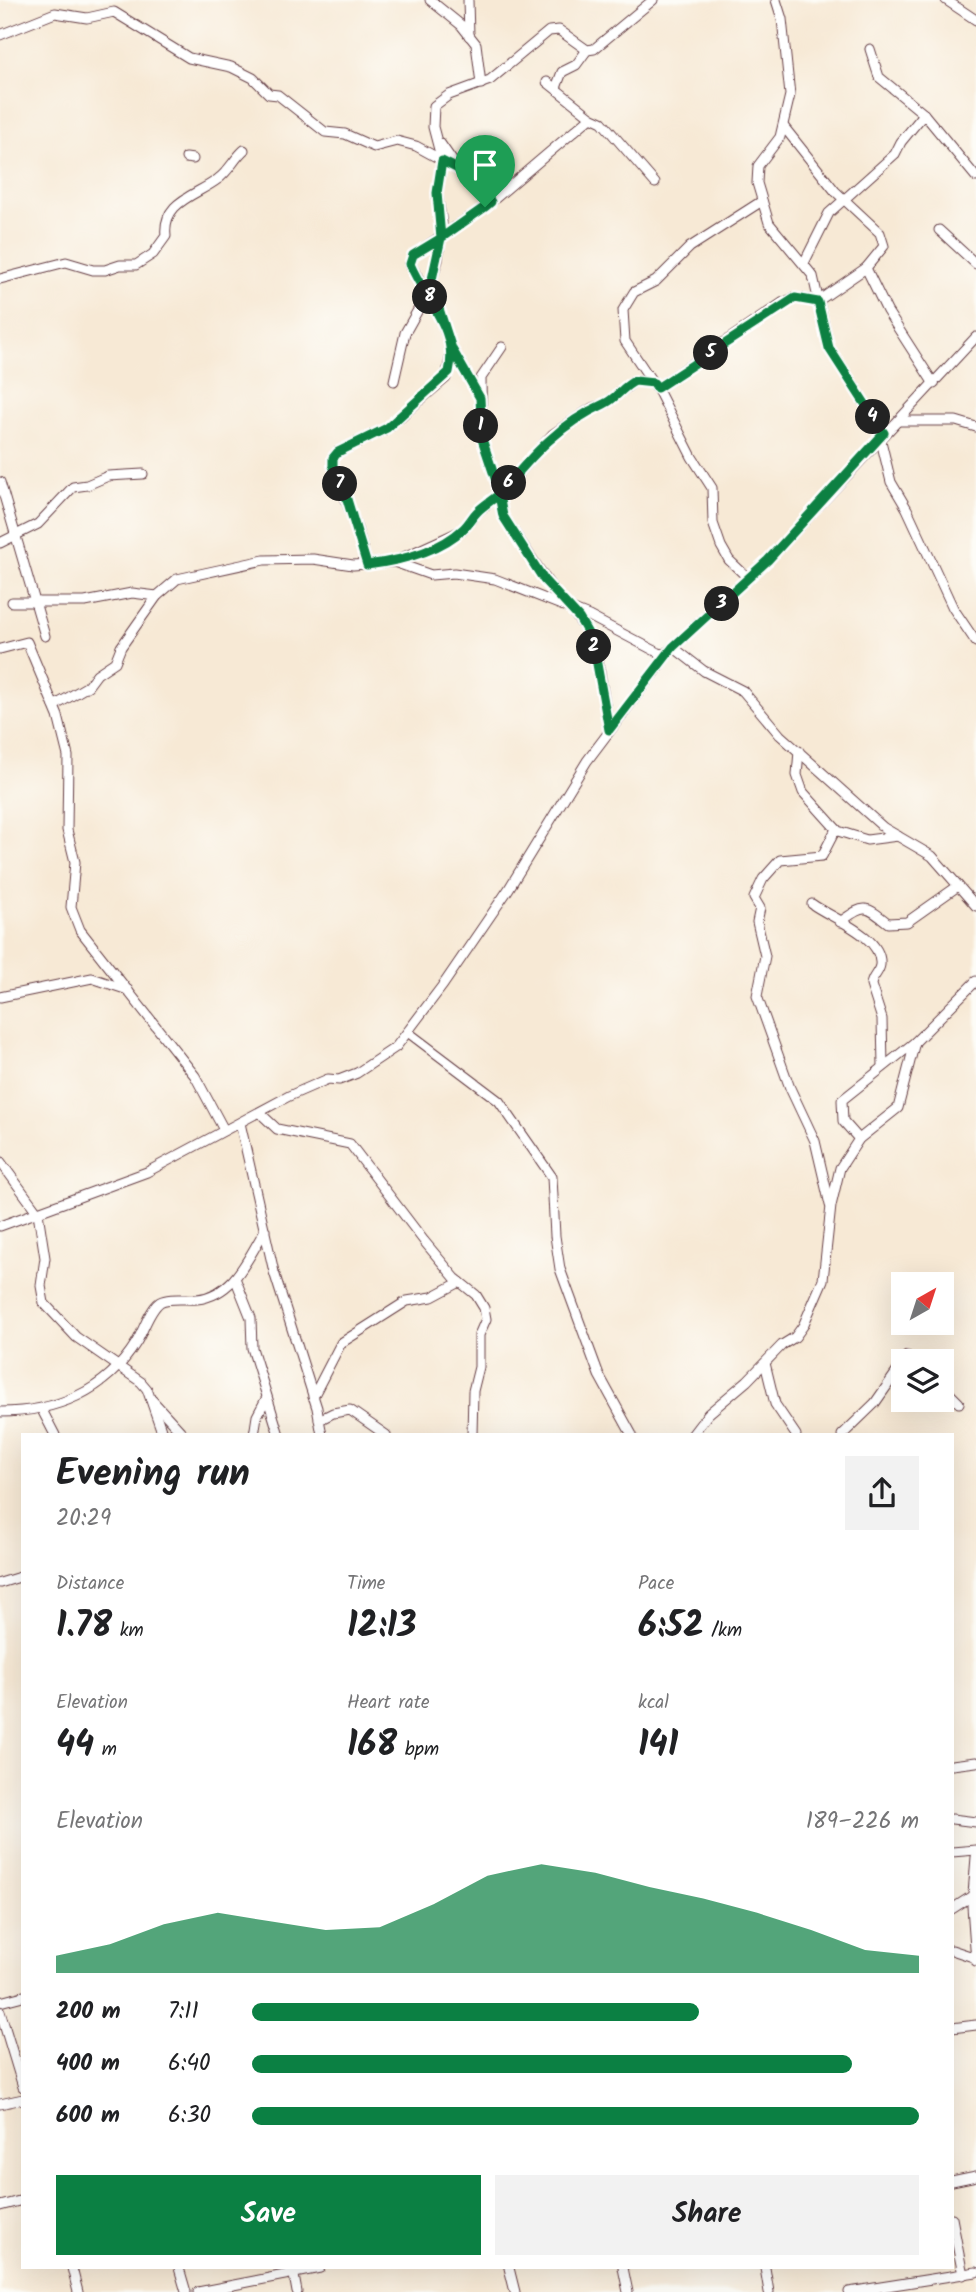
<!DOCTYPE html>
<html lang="en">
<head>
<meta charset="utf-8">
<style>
	body { margin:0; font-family:Kalam,sans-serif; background:#f2f2f2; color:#202124; height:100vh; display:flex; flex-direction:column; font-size:26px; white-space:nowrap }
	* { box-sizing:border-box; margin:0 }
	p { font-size:23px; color:#757577 }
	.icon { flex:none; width:38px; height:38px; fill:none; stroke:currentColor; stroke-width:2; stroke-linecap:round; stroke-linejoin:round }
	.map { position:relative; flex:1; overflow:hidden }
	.sheet { position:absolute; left:21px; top:1433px; width:933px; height:836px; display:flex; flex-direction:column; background:#fff; border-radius:0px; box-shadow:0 7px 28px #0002 }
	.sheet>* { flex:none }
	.needle { width:46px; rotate:39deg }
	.tools { position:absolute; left:891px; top:1272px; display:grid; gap:14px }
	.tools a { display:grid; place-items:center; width:63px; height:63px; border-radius:0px; background:#fff; box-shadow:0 7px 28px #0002; font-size:35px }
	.pin { position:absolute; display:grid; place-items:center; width:60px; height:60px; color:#fff; margin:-72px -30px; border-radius:50% 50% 50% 0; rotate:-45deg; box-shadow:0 0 7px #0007 }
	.pin .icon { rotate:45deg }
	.km { position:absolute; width:35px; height:35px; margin:-18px; border-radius:50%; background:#222; color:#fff; font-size:19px; line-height:35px; text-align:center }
	.round { display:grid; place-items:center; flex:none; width:74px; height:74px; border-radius:0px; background:#f2f2f2 }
	.headline { display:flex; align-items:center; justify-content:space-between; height:119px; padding:0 35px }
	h1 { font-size:38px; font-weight:700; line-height:52px }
	.stats { display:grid; grid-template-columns:repeat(3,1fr); gap:10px; height:119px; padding:7px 35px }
	.stats div { display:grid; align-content:center }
	.stats b { font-size:35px; font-weight:700 }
	.stats small { font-size:19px; font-weight:400 }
	.stats p { font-size:19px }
	.chart { height:196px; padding:14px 35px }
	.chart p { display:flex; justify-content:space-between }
	.chart svg { width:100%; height:126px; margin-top:7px; fill:#0b8043; opacity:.7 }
	.primary-button { display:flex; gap:14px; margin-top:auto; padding:14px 35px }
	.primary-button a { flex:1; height:80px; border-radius:0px; background:#0b8043; color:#fff; font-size:28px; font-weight:700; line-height:80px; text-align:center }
	.primary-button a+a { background:#f2f2f2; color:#202124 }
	ul { padding:0 35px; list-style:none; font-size:23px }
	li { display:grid; grid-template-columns:112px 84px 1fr; align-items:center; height:52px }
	li i { height:18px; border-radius:9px; background:#0b8043 }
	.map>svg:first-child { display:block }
</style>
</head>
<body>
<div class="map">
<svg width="976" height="2292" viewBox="0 0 976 2292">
	<rect width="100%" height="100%" fill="#fdfcf7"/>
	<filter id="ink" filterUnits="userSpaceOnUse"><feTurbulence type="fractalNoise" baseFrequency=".0143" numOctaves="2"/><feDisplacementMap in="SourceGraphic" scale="14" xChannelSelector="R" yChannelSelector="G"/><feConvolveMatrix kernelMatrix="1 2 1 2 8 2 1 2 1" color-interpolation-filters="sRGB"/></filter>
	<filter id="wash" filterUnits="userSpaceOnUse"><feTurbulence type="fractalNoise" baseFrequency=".00686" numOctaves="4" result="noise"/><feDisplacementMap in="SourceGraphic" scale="28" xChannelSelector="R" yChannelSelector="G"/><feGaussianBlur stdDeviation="1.57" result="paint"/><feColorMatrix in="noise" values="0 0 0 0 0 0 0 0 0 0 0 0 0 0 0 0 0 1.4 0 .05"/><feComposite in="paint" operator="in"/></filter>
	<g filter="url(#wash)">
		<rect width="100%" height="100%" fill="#f7e9d5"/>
	</g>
	<g filter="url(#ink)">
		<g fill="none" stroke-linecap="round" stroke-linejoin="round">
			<g stroke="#643d44" stroke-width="11">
				<g id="minor">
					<polyline points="430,0 461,25 476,44 481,84"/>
					<polyline points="468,0 469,36"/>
					<polyline points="776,0 782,19 790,95 780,137 758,166 757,183 769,223 813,276 829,348 884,433"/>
					<polyline points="946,0 976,20"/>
					<polyline points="0,35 55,13 87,18 114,12 189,58 231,67 253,78 269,94 278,95 325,132 345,134 374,147 397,141 416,146 460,170"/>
					<polyline points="870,49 879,77 924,114 976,177"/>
					<polyline points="547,82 591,117 602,122 655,183"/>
					<polyline points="556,88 562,72 576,65 587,50"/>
					<polyline points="440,143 456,166 490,202"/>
					<polyline points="186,158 193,159"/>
					<polyline points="939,230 976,264"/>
					<polyline points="804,263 829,213 895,154 901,142 924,114"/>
					<polyline points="866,268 887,311 934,384"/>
					<path d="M0,279L66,262L93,270H105L120,265H136L153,254L166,236C162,201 196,196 218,179C229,171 234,159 244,150"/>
					<polyline points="435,303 452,349 478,394"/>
					<polyline points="436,307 410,264 413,255 485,207 591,117"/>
					<polyline points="502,347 481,378 482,439 497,484 503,516 562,603"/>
					<polyline points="394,381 405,333 428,292 438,260 442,224 437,193 442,161 433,127 434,106 449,95 490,80 549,31 559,30 587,50 594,49 653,0"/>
					<polyline points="657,388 782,303 795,298 818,301 866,268 884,246 880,233 835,191 784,127"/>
					<polyline points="899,421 956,421 976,427"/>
					<polyline points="880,437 891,482 907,509 953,608 976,642"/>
					<polyline points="0,482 45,636"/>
					<polyline points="0,543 38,524 73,487 87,485 108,476 143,474"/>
					<polyline points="395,561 463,530 475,514 502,492 553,434 592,408 605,404 635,381 654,383"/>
					<polyline points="367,565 357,529 333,466 333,458 338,452 387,428 446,378 452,349"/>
					<polyline points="748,578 729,560 721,546 713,523 712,488 692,457 659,392 625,341 623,310 634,292 656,281 690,247 762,201"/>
					<polyline points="12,602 85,602 132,593 157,596"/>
					<polyline points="572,610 586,630 597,654 609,730"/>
					<polyline points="0,649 27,642 58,716 68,756 67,830 75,862 71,907 80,930 195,1076 224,1130"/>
					<polyline points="54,706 88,686 97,674 115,662 121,647 157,596 177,579 264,560 313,559 353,565 394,562 431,575 454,573 495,579 589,616 659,653 665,655 673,647 704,671 743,691 780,735 884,828 932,856 976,906"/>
					<polyline points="799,751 797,775 803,792 838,831 867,840 898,836"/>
					<path d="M812,904C831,918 883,936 880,965C879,973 872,976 871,985L882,1019L883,1066"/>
					<path d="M840,922C865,905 864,904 888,923L907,922L958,886"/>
					<polyline points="0,997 92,978 128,990"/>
					<polyline points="409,1033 499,1101 552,1177 555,1236 560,1269 599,1375 632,1435"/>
					<polyline points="260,1113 277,1129 350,1144 424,1241 455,1278 476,1295 484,1308 486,1319 479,1335 479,1367 473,1391 472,1435"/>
					<polyline points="240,1123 274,1272 317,1408 322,1435"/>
					<polyline points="859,1139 843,1121 842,1100 915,1042 976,981"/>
					<polyline points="0,1161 38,1213 45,1258 41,1286 44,1303 76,1337 141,1382 147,1389 163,1435"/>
					<polyline points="830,1205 815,1141 790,1088 757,996 765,956 757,922 760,908 754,898 763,879 780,860 822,856 836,829"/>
					<polyline points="0,1226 147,1172 289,1096 328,1079 339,1080 357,1073 396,1047 443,985 508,890 587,761 673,647 768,560 976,337"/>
					<polyline points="235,1278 251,1318 252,1348 279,1435"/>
					<polyline points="904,1362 907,1356 917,1362"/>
					<polyline points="765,1363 775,1404 796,1435"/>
					<polyline points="942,1386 959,1403"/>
					<polyline points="313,1397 341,1343 407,1301 432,1297 460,1282"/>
					<polyline points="152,1400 184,1435"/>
					<polyline points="42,1410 55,1435"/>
					<path d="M0,1412C55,1412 106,1392 136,1343C143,1332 149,1310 160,1302C169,1297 186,1300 197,1299C234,1295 248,1258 265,1230"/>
					<polyline points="319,1420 333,1413 350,1410 386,1435"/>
					<polyline points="254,1435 257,1416 266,1399"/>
					<polyline points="692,1435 708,1414 747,1381 782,1345 795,1337 803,1326 823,1280 831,1206 840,1168 859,1139 898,1108 915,1042"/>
					<polyline points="842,1435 875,1403 903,1363"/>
					<polyline points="0,1583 23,1576"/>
					<polyline points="952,1765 976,1762"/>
					<polyline points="952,1819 976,1822"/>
					<polyline points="952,1852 976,1850"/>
					<polyline points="976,1857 972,1906 976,1961"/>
					<polyline points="952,1909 972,1896"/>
					<polyline points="952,1950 976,1958"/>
					<polyline points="0,2002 23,1996"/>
					<polyline points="0,2011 23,2087"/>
					<polyline points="952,2028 976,2025"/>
					<polyline points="0,2104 23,2099"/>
					<polyline points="952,2181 976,2176"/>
					<polyline points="0,2206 23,2200"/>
					<polyline points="952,2218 963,2275"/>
					<polyline points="72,2268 78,2292"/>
					<polyline points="179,2268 186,2292"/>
					<polyline points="509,2268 515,2292"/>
					<polyline points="623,2268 628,2292"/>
					<polyline points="765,2268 769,2292"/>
					<polyline points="293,2270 297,2292"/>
					<polyline points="198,2292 320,2268"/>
					<polyline points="849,2292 976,2272"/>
				</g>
			</g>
			<use href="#minor" stroke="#fff" stroke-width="9"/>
		</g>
	</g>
	<g fill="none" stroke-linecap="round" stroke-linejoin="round" filter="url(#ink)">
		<g stroke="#fff" stroke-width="14">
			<path id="route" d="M485,207L441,238L431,284L452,349L480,398L482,439L497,484L503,516L544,580L579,618L593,642L609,730L673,647L768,560L884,433L829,348L818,302L795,298L657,388L654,383L635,381C623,386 616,399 604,404C561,423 532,455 502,492C494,499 484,505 477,512C472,517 468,525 463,529C439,552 399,561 367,565L346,496L333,466V458L338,452L387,428L449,372C459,330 425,300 410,264L413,255L441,238L437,193L442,161L460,170L491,202L485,207"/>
		</g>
		<use href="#route" stroke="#0b8043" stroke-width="9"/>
	</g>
</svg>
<div class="tools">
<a><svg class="needle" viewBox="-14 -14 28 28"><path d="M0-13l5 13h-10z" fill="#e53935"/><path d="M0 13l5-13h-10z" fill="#757577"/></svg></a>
<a><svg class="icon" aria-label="layers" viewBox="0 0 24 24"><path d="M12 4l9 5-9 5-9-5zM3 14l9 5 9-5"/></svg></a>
</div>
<div class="pin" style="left:485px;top:207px;background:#1e9e55"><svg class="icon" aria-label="arrive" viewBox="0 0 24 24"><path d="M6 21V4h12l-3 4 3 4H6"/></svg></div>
<b class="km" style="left:481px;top:426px">1</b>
<b class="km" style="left:594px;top:647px">2</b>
<b class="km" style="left:722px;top:604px">3</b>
<b class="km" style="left:873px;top:417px">4</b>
<b class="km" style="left:711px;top:353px">5</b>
<b class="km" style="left:509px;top:483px">6</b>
<b class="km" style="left:340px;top:484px">7</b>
<b class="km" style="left:430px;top:297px">8</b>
<section class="sheet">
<div class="headline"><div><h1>Evening run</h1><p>20:29</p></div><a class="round"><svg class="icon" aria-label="share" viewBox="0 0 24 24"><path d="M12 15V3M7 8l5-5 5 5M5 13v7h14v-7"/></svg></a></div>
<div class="stats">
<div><p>Distance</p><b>1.78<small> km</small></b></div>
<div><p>Time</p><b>12:13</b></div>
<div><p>Pace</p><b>6:52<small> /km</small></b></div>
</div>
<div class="stats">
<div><p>Elevation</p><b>44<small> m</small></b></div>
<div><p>Heart rate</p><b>168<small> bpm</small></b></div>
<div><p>kcal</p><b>141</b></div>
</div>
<div class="chart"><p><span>Elevation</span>189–226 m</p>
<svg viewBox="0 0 160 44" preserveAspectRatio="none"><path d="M0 44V38L10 34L20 27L30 23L40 26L50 29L60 28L70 20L80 10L90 6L100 9L110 14L120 18L130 23L140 29L150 36L160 38V44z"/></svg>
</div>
<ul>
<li><b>200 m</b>7:11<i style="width:67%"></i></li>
<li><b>400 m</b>6:40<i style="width:90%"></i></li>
<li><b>600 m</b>6:30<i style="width:100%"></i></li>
</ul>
<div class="primary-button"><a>Save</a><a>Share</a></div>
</section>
</div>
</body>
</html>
